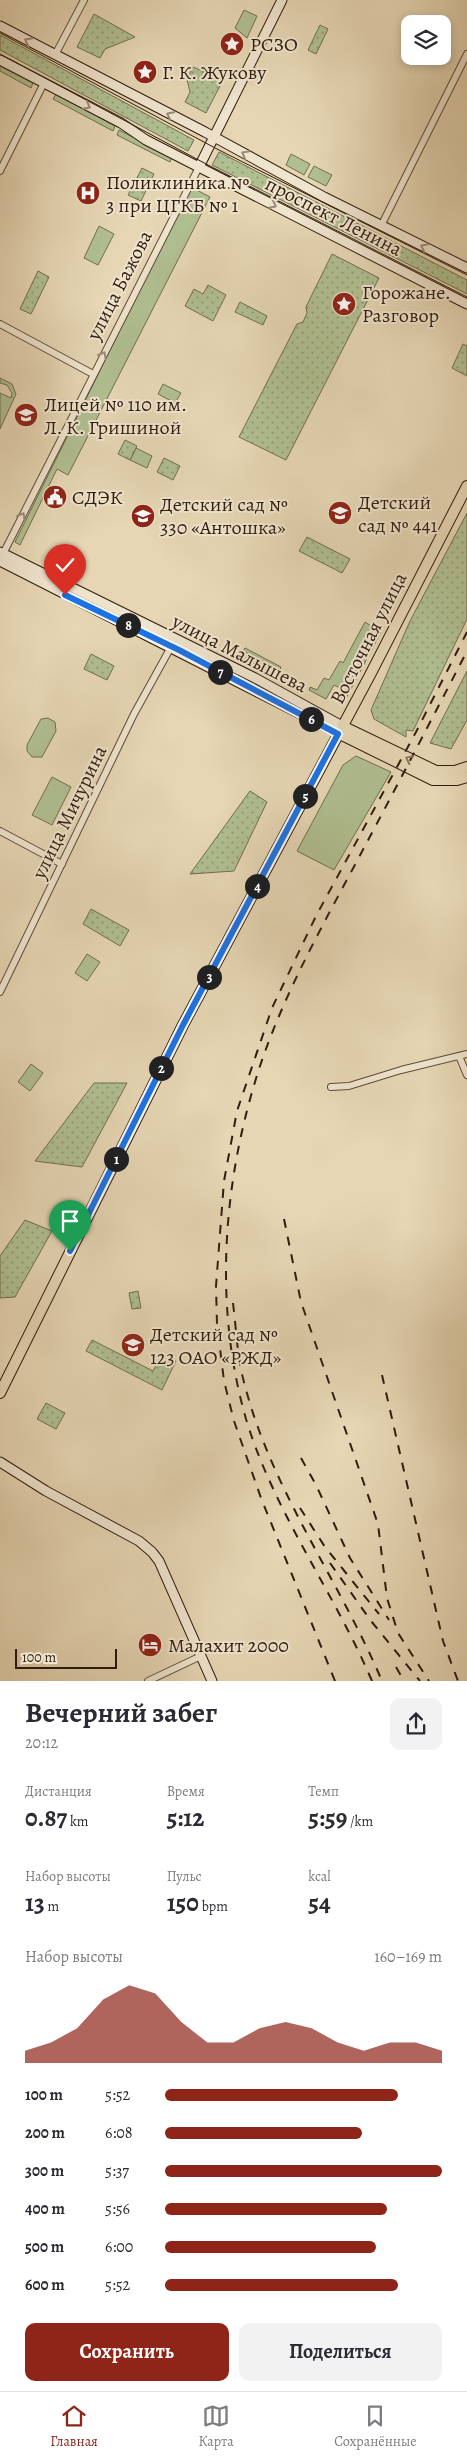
<!DOCTYPE html>
<html lang="ru">
<head>
<meta charset="utf-8">
<style>
	body { margin:0; font-family:Alegreya,serif; background:#f2f2f3; color:#2b2b33; height:100vh; display:flex; flex-direction:column; font-size:19px; white-space:nowrap }
	* { box-sizing:border-box; margin:0 }
	p { font-size:16px; color:#7c7c81 }
	.icon { flex:none; width:28px; height:28px; fill:none; stroke:currentColor; stroke-width:2; stroke-linecap:round; stroke-linejoin:round }
	.map { position:relative; height:1681px; overflow:hidden }
	.details { display:flex; flex-direction:column; background:#fff; flex:1 }
	.details>* { flex:none }
	.controls { position:absolute; left:401px; top:15px; display:grid; gap:10px }
	.controls a { display:grid; place-items:center; width:50px; height:50px; border-radius:10px; background:#fff; box-shadow:0 2px 8px #0003; font-size:25px }
	.scale { position:absolute; left:15px; bottom:12px; width:102px; box-sizing:border-box; padding-left:5px; border:2px solid #311c0d; border-top:0; font-size:14px; line-height:18px; white-space:nowrap; color:#311c0d; -webkit-text-stroke:4px #efe4ce; paint-order:stroke }
	.pin { position:absolute; display:grid; place-items:center; width:42px; height:42px; color:#fff; margin:-51px -21px; border-radius:50% 50% 50% 0; rotate:-45deg; box-shadow:0 0 5px #0007 }
	.pin .icon { rotate:45deg }
	.km { position:absolute; width:25px; height:25px; margin:-12px; border-radius:50%; background:#222; color:#fff; font-size:14px; line-height:25px; text-align:center }
	.round { display:grid; place-items:center; flex:none; width:52px; height:52px; border-radius:10px; background:#f2f2f3 }
	.overview { display:flex; align-items:center; justify-content:space-between; height:85px; padding:0 25px }
	h1 { font-size:28px; font-weight:700; line-height:38px }
	.metrics { display:grid; grid-template-columns:repeat(3,1fr); gap:8px; height:85px; padding:5px 25px }
	.metrics div { display:grid; align-content:center }
	.metrics b { font-size:25px; font-weight:700 }
	.metrics small { font-size:14px; font-weight:400 }
	.metrics p { font-size:14px }
	.chart { height:140px; padding:10px 25px }
	.chart p { display:flex; justify-content:space-between }
	.chart svg { width:100%; height:90px; margin-top:5px; fill:#8f2418; opacity:.7 }
	.cta { display:flex; gap:10px; margin-top:auto; padding:10px 25px }
	.cta a { flex:1; height:58px; border-radius:10px; background:#8f2418; color:#fff; font-size:20px; font-weight:700; line-height:58px; text-align:center }
	.cta a+a { background:#f2f2f3; color:#2b2b33 }
	ul { padding:0 25px; list-style:none; font-size:16px }
	li { display:grid; grid-template-columns:80px 60px 1fr; align-items:center; height:38px }
	li i { height:12px; border-radius:6px; background:#8f2418 }
	.tab-bar { display:flex; justify-content:space-around; align-items:center; height:70px; border-top:1px solid #e1e1e2; background:#fff; font-size:14px; color:#7c7c81 }
	.tab-bar a { display:grid; justify-items:center; gap:2px }
	.tab-bar .on { color:#8f2418 }
	.map>svg:first-child { display:block }
</style>
</head>
<body>
<div class="map">
<svg width="467" height="1681" viewBox="0 0 467 1681">
	<defs>
		<pattern id="park-dots" width="8" height="8" patternUnits="userSpaceOnUse" patternTransform="scale(1.25)"><rect width="8" height="8" fill="#b0bf91"/><path d="M2 2h.1M6 6h.1" fill="none" stroke="#909a75" stroke-width="1.8" stroke-linecap="round"/></pattern>
	</defs>
	<rect width="100%" height="100%" fill="#e6d6b4"/>
	<filter id="stains"><feTurbulence type="fractalNoise" baseFrequency=".004" numOctaves="4"/><feColorMatrix values="0 0 0 0 .2 0 0 0 0 .09 0 0 0 0 .02 0 0 0 .5 -.17"/></filter>
	<radialGradient id="worn" r=".72"><stop offset=".6" stop-color="#630" stop-opacity="0"/><stop offset="1" stop-color="#630" stop-opacity=".3"/></radialGradient>
	<g fill="#b0bf91" stroke="#706e4f">
		<polygon points="244,10 257,16 247,38 235,28"/>
		<polygon points="0,66 33,83 31,88 0,71"/>
		<polygon points="56,94 115,126 113,131 53,99"/>
		<polygon points="119,130 172,157 170,162 117,135"/>
		<polygon points="291,154 310,164 304,175 286,165"/>
		<polygon points="314,166 332,175 326,186 308,177"/>
		<polygon points="191,187 210,197 68,475 57,469 20,545 15,542"/>
		<polygon points="99,226 114,234 98,265 84,258"/>
		<polygon points="0,378 12,384 16,394 0,429 0,393 11,398 12,393 7,385 0,383"/>
		<polygon points="163,384 181,393 175,403 158,394"/>
		<polygon points="136,448 152,456 147,468 130,460"/>
		<polygon points="365,622 374,628 342,689 334,685 326,699 309,690 310,687 317,690 324,678 329,680 340,661 343,663"/>
		<polygon points="377,630 381,632 343,704 339,703"/>
		<polygon points="245,648 281,667 280,670 243,651"/>
		<polygon points="242,653 278,671 276,675 240,657"/>
		<polygon points="48,718 55,722 56,731 42,757 32,757 27,751 27,745 41,719"/>
		<polygon points="356,756 391,772 334,870 297,851 343,765"/>
		<polygon points="52,777 71,787 52,825 32,815"/>
		<polygon points="87,954 100,962 87,981 75,973"/>
		<polygon points="31,1064 43,1073 30,1091 18,1082"/>
	</g>
	<g fill="url(#park-dots)" stroke="#706e4f">
		<polygon points="94,14 135,37 105,49 100,58 77,47"/>
		<polygon points="320,25 328,29 316,54 308,50"/>
		<polygon points="0,35 194,140 188,151 0,50"/>
		<polygon points="193,67 223,80 206,113 185,102 190,92 187,79"/>
		<polygon points="219,152 467,280 467,294 212,165"/>
		<polygon points="142,168 154,174 141,201 128,195"/>
		<polygon points="332,254 379,278 286,460 239,437 297,324 303,322 307,313 306,307"/>
		<polygon points="38,271 49,277 31,314 20,309"/>
		<polygon points="208,285 226,295 213,321 185,306 194,289 203,294"/>
		<polygon points="240,302 267,316 263,325 235,312"/>
		<polygon points="463,344 467,346 467,376 452,368"/>
		<polygon points="125,440 137,446 130,460 118,454"/>
		<polygon points="164,458 180,466 173,480 157,472"/>
		<polygon points="467,513 467,619 413,731 406,730 406,737 374,719 371,710 410,621"/>
		<polygon points="307,537 350,559 342,573 299,551"/>
		<polygon points="91,654 114,666 107,680 84,669"/>
		<polygon points="467,671 467,720 451,749 430,743"/>
		<polygon points="250,791 267,802 234,871 190,874"/>
		<polygon points="91,909 129,930 120,946 83,924"/>
		<polygon points="94,1083 127,1083 82,1167 35,1161"/>
		<polygon points="25,1220 52,1231 15,1297 0,1298 0,1256"/>
		<polygon points="138,1291 141,1308 132,1309 129,1293"/>
		<polygon points="92,1340 153,1371 162,1354 176,1361 162,1390 86,1351"/>
		<polygon points="46,1403 65,1413 56,1429 37,1419"/>
	</g>
	<g fill="none" stroke-linecap="round" stroke-linejoin="round">
		<g stroke="#5e4a37" stroke-width="8">
			<g id="street">
				<polyline points="55,55 84,0"/>
				<polyline points="0,171 44,83"/>
				<polyline points="381,226 467,54"/>
				<polyline points="0,324 93,374"/>
				<polyline points="2,556 199,167"/>
				<polyline points="0,831 62,864"/>
				<polyline points="0,992 134,714 171,647"/>
				<polyline points="459,1056 467,1075"/>
				<polyline points="331,1087 349,1086 401,1070 467,1054"/>
				<polyline points="148,1681 201,1656"/>
			</g>
		</g>
		<g stroke="#311c0d" stroke-width="11">
			<g id="secondary">
				<polyline points="0,26 205,132 324,197 467,268"/>
				<polyline points="0,60 121,123 146,140 467,304"/>
				<polyline points="199,167 282,0"/>
				<polyline points="0,552 255,678 342,726"/>
				<polyline points="0,561 338,733"/>
				<polyline points="0,1462 46,1491 139,1541 152,1552 159,1561 212,1681"/>
			</g>
		</g>
		<g stroke="#311c0d" stroke-width="12">
			<g id="primary">
				<polyline points="342,726 436,771 455,771 467,767"/>
				<polyline points="338,733 433,780 457,780 467,777"/>
				<polyline points="0,1393 183,1025 370,675 467,486"/>
			</g>
		</g>
		<use href="#street" stroke="#efe4ce" stroke-width="6"/>
		<use href="#secondary" stroke="#efe4ce" stroke-width="9"/>
		<use href="#primary" stroke="#e6d6b4" stroke-width="10"/>
		<g stroke="#311c0d" stroke-width="1">
			<polyline points="0,33 217,149 467,275"/>
			<polyline points="0,54 208,165 467,297"/>
		</g>
		<g stroke="#311c0d" stroke-width="2" stroke-dasharray="9 9" stroke-linecap="butt">
			<polyline points="284,1219 301,1302 378,1524 387,1598 398,1633 429,1681"/>
			<path d="M233,1303C236,1327 237,1351 242,1374C268,1486 338,1577 382,1681"/>
			<polyline points="382,1375 443,1641 458,1681"/>
			<polyline points="301,1458 316,1485 350,1558 389,1620"/>
			<polyline points="300,1508 325,1547 379,1614"/>
			<polyline points="330,1563 371,1621 420,1681"/>
			<polyline points="396,1667 404,1681"/>
			<polyline points="335,1681 261,1498 234,1421 224,1381 217,1324 216,1286 224,1181 237,1111 272,1008 316,916 416,732 467,632"/>
			<path d="M372,1681C334,1592 274,1512 246,1419C213,1304 223,1179 260,1066C286,988 328,916 366,844C400,780 434,715 467,651"/>
		</g>
	</g>
	<defs><path id="oneway-chevron" d="M-2-3.5L2.5 0L-2 3.5" fill="none" stroke-width="1.6" stroke-linecap="round" stroke-linejoin="round" transform="scale(1.25)"/></defs>
	<g stroke="#9a8a77">
		<use href="#oneway-chevron" transform="translate(28 41) rotate(-152)"/>
		<use href="#oneway-chevron" transform="translate(87 106) rotate(28)"/>
		<use href="#oneway-chevron" transform="translate(170 115) rotate(-153)"/>
		<use href="#oneway-chevron" transform="translate(245 154) rotate(-151)"/>
		<use href="#oneway-chevron" transform="translate(273 205) rotate(27)"/>
		<use href="#oneway-chevron" transform="translate(424 247) rotate(-154)"/>
		<use href="#oneway-chevron" transform="translate(103 355) rotate(-62)"/>
		<use href="#oneway-chevron" transform="translate(22 516) rotate(-62)"/>
	</g>
	<use stroke="#8c7960" href="#oneway-chevron" transform="translate(409 759) rotate(-154)"/>
	<g fill="none" stroke-linecap="round" stroke-linejoin="round">
		<g stroke="#fff" stroke-width="10">
			<polyline id="route" points="65,595 179,650 338,734 183,1025 70,1251"/>
		</g>
		<use href="#route" stroke="#1a73e8" stroke-width="6"/>
	</g>
	<defs>
		<g id="sight-disc" transform="scale(1.25)"><circle r="9.5" fill="#8f2418" stroke="#efe4ce"/><path d="M0-6L1.8-2.2L6-1.7L2.9 1.2L3.7 5.4L0 3.3L-3.7 5.4L-2.9 1.2L-6-1.7L-1.8-2.2Z" fill="#fff"/></g>
		<g id="hospital-disc" transform="scale(1.25)"><circle r="9.5" fill="#8f2418" stroke="#efe4ce"/><path d="M-5-5h3v3.5h4V-5h3V5h-3V1.5h-4V5h-3Z" fill="#fff"/></g>
		<g id="school-disc" transform="scale(1.25)"><circle r="9.5" fill="#8f2418" stroke="#efe4ce"/><path d="M0-5L7-2L0 1L-7-2ZM-4 1L0 2.5L4 1V4Q0 6-4 4Z" fill="#fff"/></g>
		<g id="civic-disc" transform="scale(1.25)"><circle r="9.5" fill="#8f2418" stroke="#efe4ce"/><path d="M-.6-6.5H3V-4.5H.6V-3L4-1V1h2V6H-6V1h2V-1L-.6-3ZM-1.2 2.5V6h2.4V2.5Z" fill="#fff"/></g>
		<g id="hotel-disc" transform="scale(1.25)"><circle r="9.5" fill="#8f2418" stroke="#efe4ce"/><path d="M-6-4.5h1.5V1H6V5H4.5V3h-9V5H-6ZM-4 0a1.8 1.8 0 1 1 3.6 0ZM.5 0V-2.5h3Q6-2.5 6 0Z" fill="#fff"/></g>
	</defs>
	<g fill-rule="evenodd">
		<use href="#sight-disc" x="232" y="44"/>
		<use href="#sight-disc" x="145" y="72"/>
		<use href="#hospital-disc" x="88" y="193"/>
		<use href="#sight-disc" x="344" y="304"/>
		<use href="#school-disc" x="26" y="415"/>
		<use href="#civic-disc" x="55" y="497"/>
		<use href="#school-disc" x="340" y="513"/>
		<use href="#school-disc" x="143" y="516"/>
		<use href="#school-disc" x="133" y="1345"/>
		<use href="#hotel-disc" x="150" y="1645"/>
	</g>
	<g text-anchor="middle" stroke-width="4" stroke-linejoin="round" paint-order="stroke">
		<g font-size="20" fill="#311c0d" stroke="#efe4ce" text-anchor="start">
			<text x="250" y="51">РСЗО</text>
			<text x="162" y="79">Г. К. Жукову</text>
			<text x="106" y="189">Поликлиника №<tspan x="106" dy="23">3 при ЦГКБ № 1</tspan></text>
			<text x="362" y="299">Горожане.<tspan x="362" dy="23">Разговор</tspan></text>
			<text x="44" y="411">Лицей № 110 им.<tspan x="44" dy="23">Л. К. Гришиной</tspan></text>
			<text x="72" y="504">СДЭК</text>
			<text x="358" y="509">Детский<tspan x="358" dy="23">сад № 441</tspan></text>
			<text x="160" y="511">Детский сад №<tspan x="160" dy="23">330 «Антошка»</tspan></text>
			<text x="150" y="1341">Детский сад №<tspan x="150" dy="23">123 ОАО «РЖД»</tspan></text>
			<text x="168" y="1652">Малахит 2000</text>
		</g>
		<g font-size="20" fill="#311c0d" stroke="#efe4ce">
			<text transform="translate(334 216) rotate(27)" y="7">проспект Ленина</text>
			<text transform="translate(119 285) rotate(-63)" y="7">улица Бажова</text>
			<text transform="translate(368 638) rotate(-63)" y="7">Восточная улица</text>
			<text transform="translate(240 653) rotate(27)" y="7">улица Малышева</text>
			<text transform="translate(69 812) rotate(-64)" y="7">улица Мичурина</text>
		</g>
	</g>
	<rect width="100%" height="100%" filter="url(#stains)"/>
	<rect width="100%" height="100%" fill="url(#worn)"/>
</svg>
<div class="controls">
<a><svg class="icon" aria-label="layers" viewBox="0 0 24 24"><path d="M12 4l9 5-9 5-9-5zM3 14l9 5 9-5"/></svg></a>
</div>
<div class="scale">100 m</div>
<div class="pin" style="left:70px;top:1251px;background:#1e9e55"><svg class="icon" aria-label="arrive" viewBox="0 0 24 24"><path d="M6 21V4h12l-3 4 3 4H6"/></svg></div>
<div class="pin" style="left:65px;top:595px;background:#d93025"><svg class="icon" aria-label="check" viewBox="0 0 24 24"><path d="M5 12l5 5 9-10"/></svg></div>
<b class="km" style="left:116px;top:1159px">1</b>
<b class="km" style="left:161px;top:1068px">2</b>
<b class="km" style="left:209px;top:977px">3</b>
<b class="km" style="left:257px;top:886px">4</b>
<b class="km" style="left:305px;top:796px">5</b>
<b class="km" style="left:311px;top:719px">6</b>
<b class="km" style="left:220px;top:672px">7</b>
<b class="km" style="left:128px;top:625px">8</b>
</div>
<section class="details">
<div class="overview"><div><h1>Вечерний забег</h1><p>20:12</p></div><a class="round"><svg class="icon" aria-label="share" viewBox="0 0 24 24"><path d="M12 15V3M7 8l5-5 5 5M5 13v7h14v-7"/></svg></a></div>
<div class="metrics">
<div><p>Дистанция</p><b>0.87<small> km</small></b></div>
<div><p>Время</p><b>5:12</b></div>
<div><p>Темп</p><b>5:59<small> /km</small></b></div>
</div>
<div class="metrics">
<div><p>Набор высоты</p><b>13<small> m</small></b></div>
<div><p>Пульс</p><b>150<small> bpm</small></b></div>
<div><p>kcal</p><b>54</b></div>
</div>
<div class="chart"><p><span>Набор высоты</span>160–169 m</p>
<svg viewBox="0 0 160 44" preserveAspectRatio="none"><path d="M0 44V38L10 34L20 27L30 13L40 6L50 10L60 24L70 34L80 34L90 27L100 24L110 27L120 34L130 38L140 34L150 34L160 38V44z"/></svg>
</div>
<ul>
<li><b>100 m</b>5:52<i style="width:84%"></i></li>
<li><b>200 m</b>6:08<i style="width:71%"></i></li>
<li><b>300 m</b>5:37<i style="width:100%"></i></li>
<li><b>400 m</b>5:56<i style="width:80%"></i></li>
<li><b>500 m</b>6:00<i style="width:76%"></i></li>
<li><b>600 m</b>5:52<i style="width:84%"></i></li>
</ul>
<div class="cta"><a>Сохранить</a><a>Поделиться</a></div>
</section>
<nav class="tab-bar">
<a class="on"><svg class="icon" aria-label="home" viewBox="0 0 24 24"><path d="M3 11l9-7 9 7M6 9v11h12V9"/></svg>Главная</a>
<a><svg class="icon" aria-label="map" viewBox="0 0 24 24"><path d="M3 6l6-2 6 2 6-2v14l-6 2-6-2-6 2zM9 4v14M15 6v14"/></svg>Карта</a>
<a><svg class="icon" aria-label="saved" viewBox="0 0 24 24"><path d="M7 4h10v16l-5-4-5 4z"/></svg>Сохранённые</a>
</nav>
</body>
</html>
